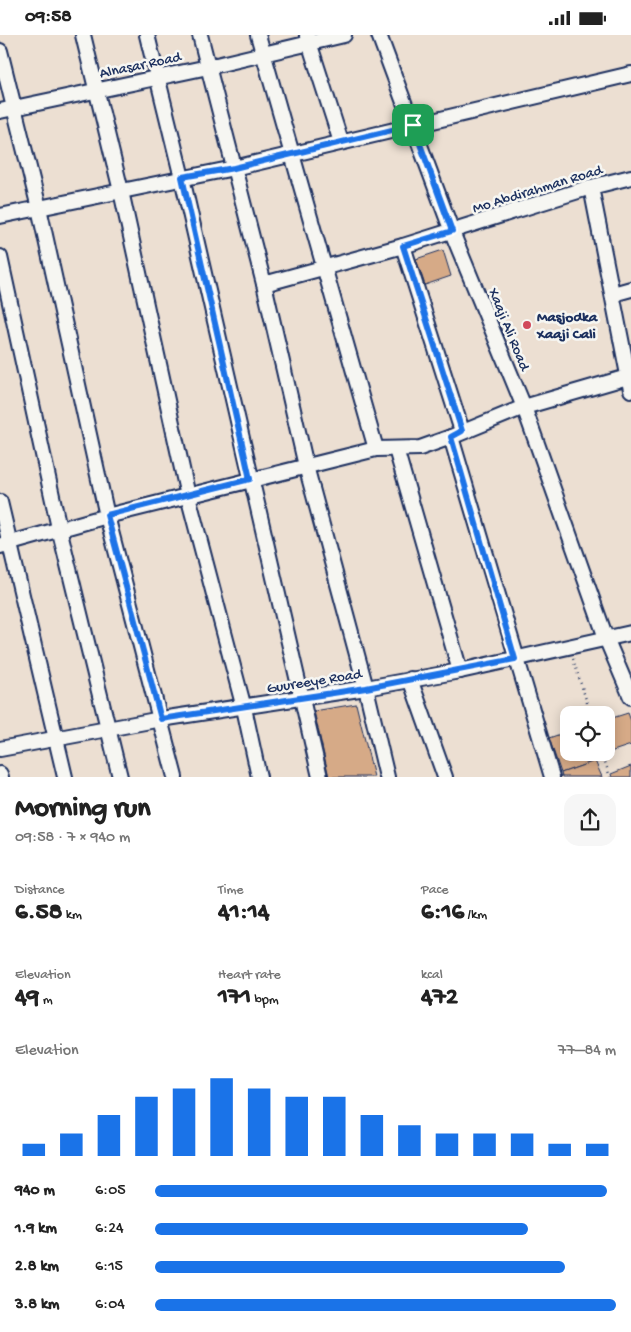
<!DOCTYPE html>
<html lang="en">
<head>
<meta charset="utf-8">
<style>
	body { margin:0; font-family:"Gochi Hand",sans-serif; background:#f6f6f6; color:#222; height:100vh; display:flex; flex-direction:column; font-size:19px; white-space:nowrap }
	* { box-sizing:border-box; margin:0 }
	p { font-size:16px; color:#767676 }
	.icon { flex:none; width:28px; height:28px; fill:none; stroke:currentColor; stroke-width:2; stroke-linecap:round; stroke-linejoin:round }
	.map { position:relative; height:742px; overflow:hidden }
	.side { display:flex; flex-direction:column; background:#fff; flex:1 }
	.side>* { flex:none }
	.fabs { position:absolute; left:560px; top:671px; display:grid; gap:10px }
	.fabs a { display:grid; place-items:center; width:55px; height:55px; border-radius:10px; background:#fff; box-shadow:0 2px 12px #0003; font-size:25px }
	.pin { position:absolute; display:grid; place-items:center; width:42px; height:42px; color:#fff; margin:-21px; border-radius:10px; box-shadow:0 2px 8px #0006 }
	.round { display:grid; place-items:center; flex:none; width:52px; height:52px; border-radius:15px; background:#f6f6f6 }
	.overview { display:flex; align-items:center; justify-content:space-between; height:85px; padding:0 15px }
	h1 { font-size:28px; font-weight:800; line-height:38px }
	.stats { display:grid; grid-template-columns:repeat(3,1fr); gap:8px; height:85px; padding:5px 15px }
	.stats div { display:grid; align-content:center }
	.stats b { font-size:25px; font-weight:800 }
	.stats small { font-size:14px; font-weight:400 }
	.stats p { font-size:14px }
	.chart { height:140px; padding:10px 15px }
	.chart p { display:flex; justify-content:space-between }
	.chart svg { width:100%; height:90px; margin-top:5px; stroke:#1a73e8; stroke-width:6 }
	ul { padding:0 15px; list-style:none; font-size:16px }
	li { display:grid; grid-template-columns:80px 60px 1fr; align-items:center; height:38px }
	li i { height:12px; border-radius:6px; background:#1a73e8 }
	.status { display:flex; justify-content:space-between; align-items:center; height:35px; padding:0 25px; background:#fff; direction:ltr }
	.status svg { height:14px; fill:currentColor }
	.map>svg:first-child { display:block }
</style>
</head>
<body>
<div class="status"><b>09:58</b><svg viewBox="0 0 49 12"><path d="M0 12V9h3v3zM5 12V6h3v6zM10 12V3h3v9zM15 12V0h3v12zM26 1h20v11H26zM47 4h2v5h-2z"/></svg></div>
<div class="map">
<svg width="631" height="742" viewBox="0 0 631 742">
	<rect width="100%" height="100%" fill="#ecdfd2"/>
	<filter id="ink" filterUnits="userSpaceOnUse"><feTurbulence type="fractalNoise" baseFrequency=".02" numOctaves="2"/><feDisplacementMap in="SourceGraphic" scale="10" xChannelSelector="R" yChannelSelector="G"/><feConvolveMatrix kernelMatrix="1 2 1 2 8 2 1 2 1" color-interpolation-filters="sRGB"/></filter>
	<g filter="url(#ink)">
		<g fill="#d6aa87" stroke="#1b2f5e">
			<polygon points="443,215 451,241 425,250 416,224"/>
			<polygon points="356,669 374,742 329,742 314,676"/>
			<polygon points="628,678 631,686 631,710 604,719 603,718 606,718 606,685"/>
			<polygon points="569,696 569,718 593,718 595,726 561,738 549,703"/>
			<polygon points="595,726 602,742 562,742 561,738"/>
			<polygon points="631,731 631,742 612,742 611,739"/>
		</g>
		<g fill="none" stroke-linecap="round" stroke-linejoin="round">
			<g stroke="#1b2f5e" stroke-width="18">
				<g id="minor">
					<polyline points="83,0 121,156 188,461 244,673 259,742"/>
					<polyline points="147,0 182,143 320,742"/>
					<polyline points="200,0 264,249 306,431 366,653 387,742"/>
					<polyline points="258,0 376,414"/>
					<polyline points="379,0 454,202 524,372 606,603 631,662"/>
					<polyline points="307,1 341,107"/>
					<polyline points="0,16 39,173 107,481 175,742"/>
					<polyline points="0,76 208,32 344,0"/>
					<polyline points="591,152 631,355"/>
					<polyline points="0,181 234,133 631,39"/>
					<polyline points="403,211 462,396"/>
					<polyline points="0,222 59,493 120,742"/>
					<polyline points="264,249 403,211 591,152 631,142"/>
					<polyline points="613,259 631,254"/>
					<polyline points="451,402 552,742"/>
					<polyline points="396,414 460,636"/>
					<polyline points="0,467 65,742"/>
					<polyline points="0,511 107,481 376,414 420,413 451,402 524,372 631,341"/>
					<polyline points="410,644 445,742"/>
					<polyline points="0,714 161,684 366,653 460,636 631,598"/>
					<polyline points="0,739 1,742"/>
				</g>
			</g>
			<g stroke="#1b2f5e" stroke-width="2.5" stroke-dasharray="1 4" stroke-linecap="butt">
				<polyline points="573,624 591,680"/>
				<polyline points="602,718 610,742"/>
			</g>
			<use href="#minor" stroke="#f6f6f2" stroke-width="14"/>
		</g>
	</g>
	<g fill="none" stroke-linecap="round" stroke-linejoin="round" filter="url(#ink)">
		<g stroke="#fff" stroke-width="10">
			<polygon id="route" points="413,90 452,196 403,211 462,396 451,402 515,624 366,653 161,684 107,480 250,444 182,142 234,133"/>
		</g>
		<use href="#route" stroke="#1a73e8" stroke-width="6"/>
	</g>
	<circle fill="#d1495b" stroke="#f6f6f2" stroke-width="2" cx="527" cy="290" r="5"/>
	<g text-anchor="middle" stroke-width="5" stroke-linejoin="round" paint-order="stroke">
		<g font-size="15" fill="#1b2f5e" stroke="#f6f6f2">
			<text transform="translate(140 29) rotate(-12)" y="5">Alnasar Road</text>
			<text transform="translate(537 153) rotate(-17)" y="5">Mo Abdirahman Road</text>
			<text transform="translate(510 294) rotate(68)" y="5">Xaaji Ali Road</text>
			<text transform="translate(314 645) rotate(-9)" y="5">Guureeye Road</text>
		</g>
		<g font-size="15" font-weight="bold" fill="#1b2f5e" stroke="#f6f6f2" text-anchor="start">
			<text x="537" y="286">Masjodka<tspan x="537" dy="17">Xaaji Cali</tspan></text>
		</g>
	</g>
</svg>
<div class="fabs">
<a><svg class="icon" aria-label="locate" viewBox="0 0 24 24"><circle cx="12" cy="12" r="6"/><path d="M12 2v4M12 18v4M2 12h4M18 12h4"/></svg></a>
</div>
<div class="pin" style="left:413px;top:90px;background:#1e9e55"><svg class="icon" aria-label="arrive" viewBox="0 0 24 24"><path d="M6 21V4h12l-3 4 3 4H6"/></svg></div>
</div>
<section class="side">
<div class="overview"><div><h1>Morning run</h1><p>09:58 · 7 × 940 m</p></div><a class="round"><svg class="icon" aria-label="share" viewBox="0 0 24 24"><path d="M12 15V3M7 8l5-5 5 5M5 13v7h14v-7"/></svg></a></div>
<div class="stats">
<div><p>Distance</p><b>6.58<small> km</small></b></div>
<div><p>Time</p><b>41:14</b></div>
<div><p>Pace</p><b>6:16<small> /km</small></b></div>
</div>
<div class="stats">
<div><p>Elevation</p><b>49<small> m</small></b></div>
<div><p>Heart rate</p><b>171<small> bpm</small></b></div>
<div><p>kcal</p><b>472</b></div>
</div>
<div class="chart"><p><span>Elevation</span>77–84 m</p>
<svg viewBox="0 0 160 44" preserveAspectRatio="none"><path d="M5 44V38M15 44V33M25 44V24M35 44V15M45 44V11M55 44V6M65 44V11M75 44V15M85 44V15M95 44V24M105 44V29M115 44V33M125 44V33M135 44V33M145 44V38M155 44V38"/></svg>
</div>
<ul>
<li><b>940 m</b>6:05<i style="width:98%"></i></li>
<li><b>1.9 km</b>6:24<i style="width:81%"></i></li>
<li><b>2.8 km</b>6:15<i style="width:89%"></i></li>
<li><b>3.8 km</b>6:04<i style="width:100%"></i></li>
</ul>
</section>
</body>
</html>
